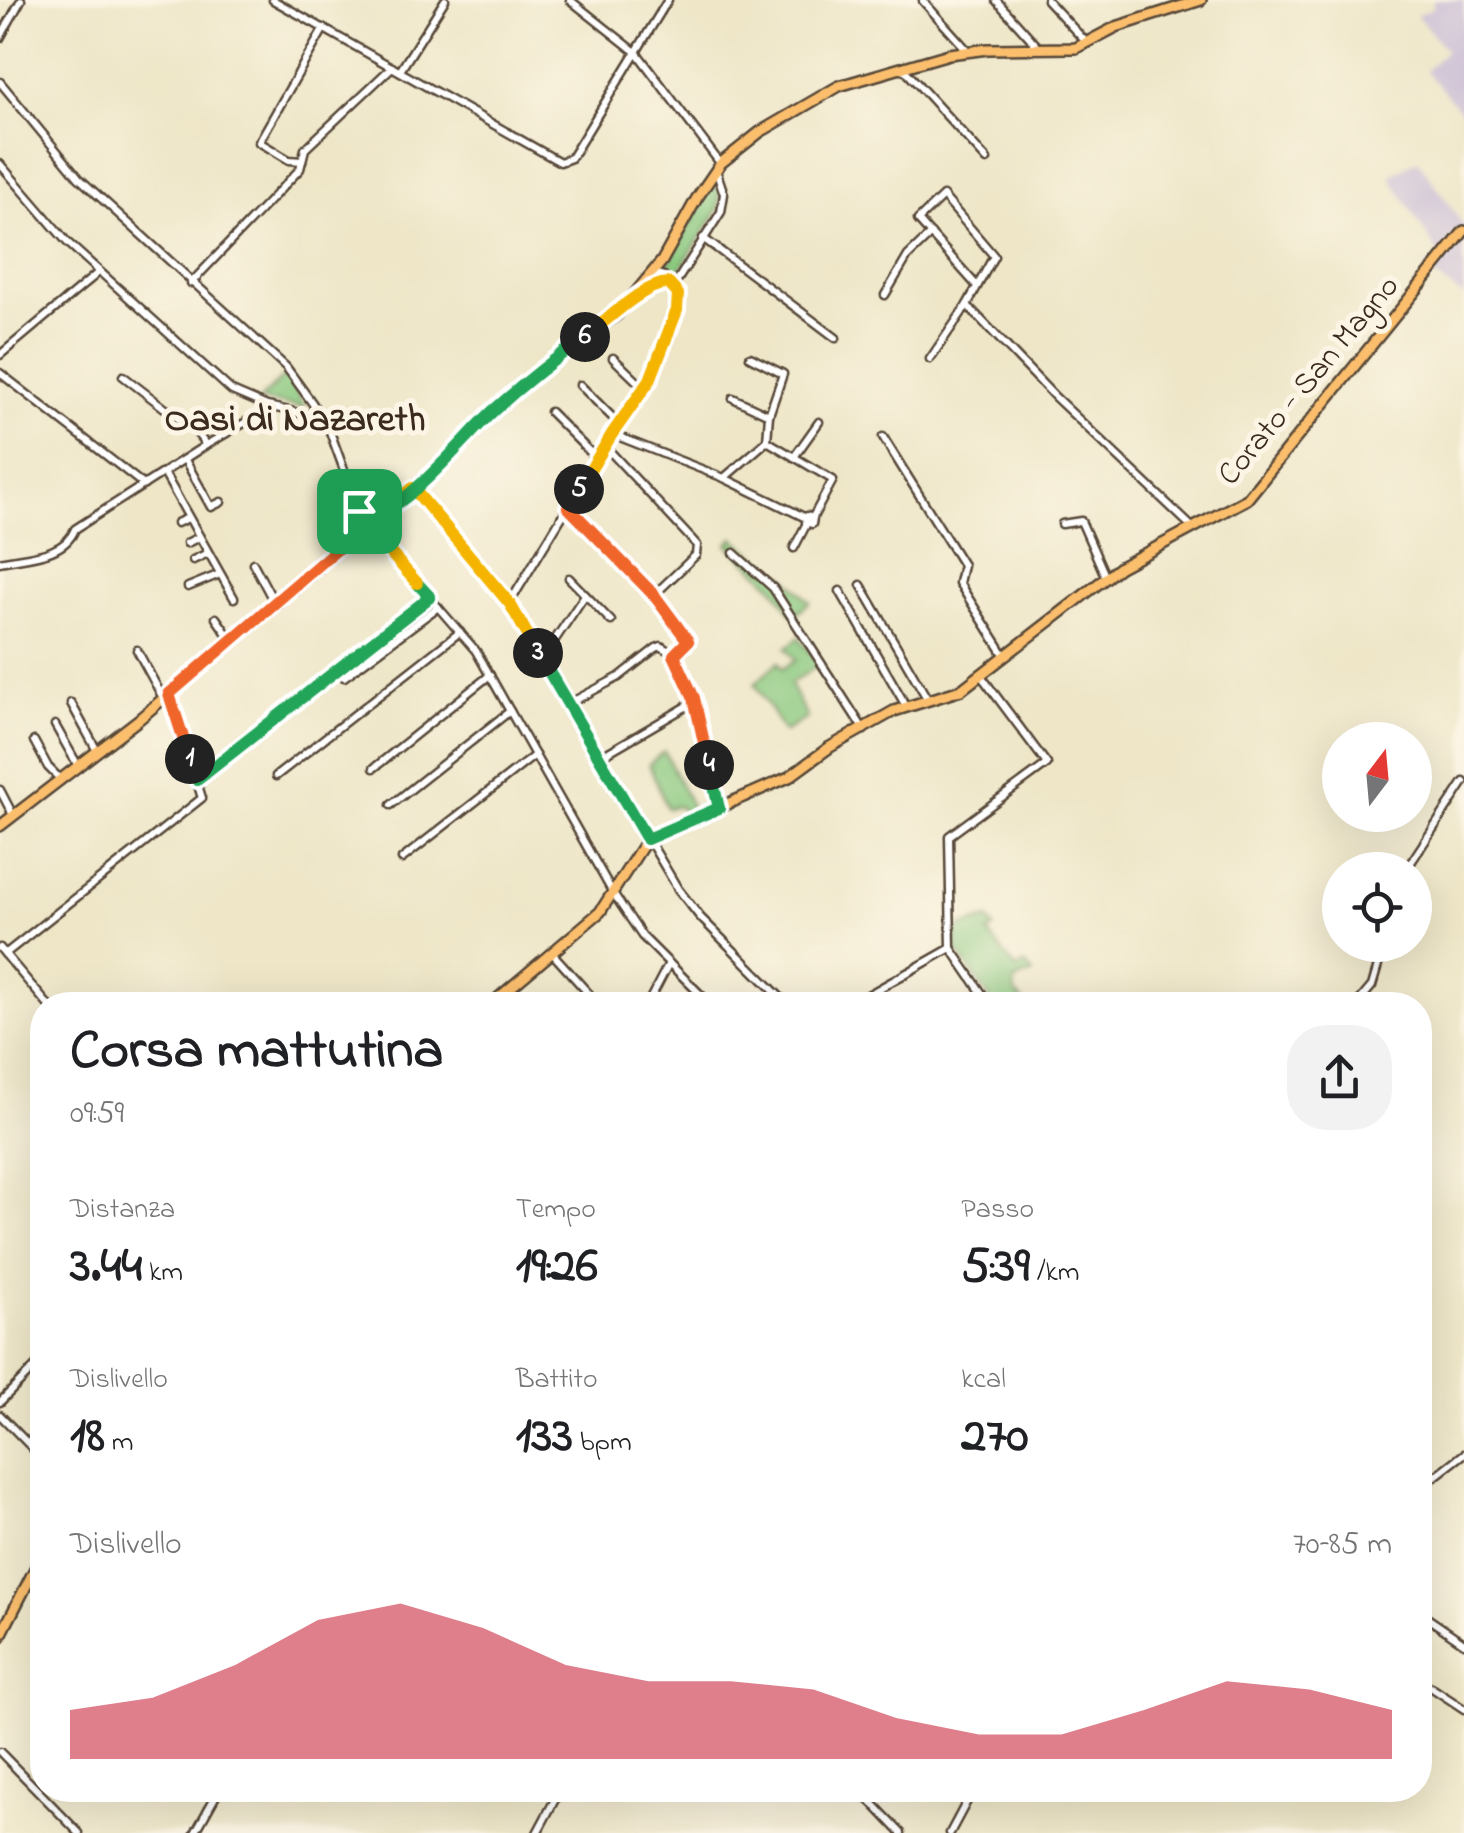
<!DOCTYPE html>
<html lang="it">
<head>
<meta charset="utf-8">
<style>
	body { margin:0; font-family:"Indie Flower",sans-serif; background:#f2f2f2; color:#202124; height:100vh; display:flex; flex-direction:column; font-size:38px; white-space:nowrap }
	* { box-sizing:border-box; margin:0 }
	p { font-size:32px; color:#757577 }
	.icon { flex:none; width:55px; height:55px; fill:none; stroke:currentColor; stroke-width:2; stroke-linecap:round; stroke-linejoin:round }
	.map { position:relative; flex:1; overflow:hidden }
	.sheet { position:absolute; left:30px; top:992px; width:1402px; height:810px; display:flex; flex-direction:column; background:#fff; border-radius:40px; box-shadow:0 10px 40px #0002 }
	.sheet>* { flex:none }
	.needle { width:65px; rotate:16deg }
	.controls { position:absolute; left:1322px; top:722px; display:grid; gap:20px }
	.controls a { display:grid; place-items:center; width:110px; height:110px; border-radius:50%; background:#fff; box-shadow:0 10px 40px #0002; font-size:50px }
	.pin { position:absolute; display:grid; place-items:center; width:85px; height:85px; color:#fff; margin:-42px; border-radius:20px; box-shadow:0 5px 15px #0006 }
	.km { position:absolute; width:50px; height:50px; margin:-25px; border-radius:50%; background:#222; color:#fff; font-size:28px; line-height:50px; text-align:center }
	.round { display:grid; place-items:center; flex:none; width:105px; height:105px; border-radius:40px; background:#f2f2f2 }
	.head { display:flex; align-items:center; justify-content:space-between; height:170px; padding:0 40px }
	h1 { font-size:55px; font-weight:700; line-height:75px }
	.stats { display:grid; grid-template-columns:repeat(3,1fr); gap:15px; height:170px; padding:10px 40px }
	.stats div { display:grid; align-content:center }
	.stats b { font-size:50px; font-weight:700 }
	.stats small { font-size:28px; font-weight:400 }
	.stats p { font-size:28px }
	.chart { height:280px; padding:20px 40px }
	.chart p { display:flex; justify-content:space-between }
	.chart svg { width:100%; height:180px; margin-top:10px; fill:#d1495b; opacity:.7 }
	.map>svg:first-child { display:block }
</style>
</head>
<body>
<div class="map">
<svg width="1464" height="1833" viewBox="0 0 1464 1833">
	<rect width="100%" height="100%" fill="#fcf5e5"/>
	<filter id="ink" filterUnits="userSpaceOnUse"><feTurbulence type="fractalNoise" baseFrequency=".01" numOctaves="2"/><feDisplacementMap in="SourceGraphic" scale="20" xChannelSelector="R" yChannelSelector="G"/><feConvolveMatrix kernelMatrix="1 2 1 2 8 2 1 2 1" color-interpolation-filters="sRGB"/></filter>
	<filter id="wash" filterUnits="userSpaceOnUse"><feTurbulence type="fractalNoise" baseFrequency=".0048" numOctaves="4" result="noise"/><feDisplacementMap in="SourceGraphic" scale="40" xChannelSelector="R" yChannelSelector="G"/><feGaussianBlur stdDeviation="2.25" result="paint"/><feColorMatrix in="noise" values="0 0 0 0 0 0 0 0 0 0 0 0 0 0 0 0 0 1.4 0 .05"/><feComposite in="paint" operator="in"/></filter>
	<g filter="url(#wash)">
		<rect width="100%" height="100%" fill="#eee6c7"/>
		<g fill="#cbbfd5">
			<polygon points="1433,0 1464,0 1464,115 1426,71 1446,50 1416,15 1433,8"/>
			<polygon points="1418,160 1464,226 1464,297 1424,268 1439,255 1390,176"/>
		</g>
		<g fill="#8bc980" stroke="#637a4f" stroke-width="2.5">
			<polygon points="714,178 720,193 718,210 673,280 668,275 667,265"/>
			<polygon points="287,373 305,408 260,400"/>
			<polygon points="734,538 781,577 784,575 810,602 793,616 773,586 728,544"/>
			<polygon points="799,637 819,665 790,684 807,718 784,732 755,684 778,662 782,669 796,660 786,648"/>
			<polygon points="664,751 693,810 685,812 678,806 667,808 649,764"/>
			<polygon points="988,919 994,928 988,933 1016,969 1025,964 1033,973 1014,981 1015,993 1023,1001 1016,1005 994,1005 957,951 955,929"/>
		</g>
	</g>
	<g filter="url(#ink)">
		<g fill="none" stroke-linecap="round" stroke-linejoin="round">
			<g stroke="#564637" stroke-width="11">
				<g id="minor">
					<polyline points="273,0 560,162 571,158 668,0"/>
					<polyline points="570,0 637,53 720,163"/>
					<polyline points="996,0 1040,49"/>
					<polyline points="1047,0 1086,42"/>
					<polyline points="923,1 968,51"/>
					<polyline points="0,38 21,0"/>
					<polyline points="903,68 987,160"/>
					<polyline points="400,71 445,0"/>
					<polyline points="0,82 79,178 286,367 313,404 317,416"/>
					<polyline points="302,161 289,160 259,142 324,28"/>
					<polyline points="0,164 67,242 232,391 267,406 317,417 329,429 359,511 359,521"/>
					<polyline points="703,238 836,338"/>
					<polyline points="191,283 300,169 305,149 392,67"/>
					<polyline points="673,287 721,212 724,194 716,170"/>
					<polyline points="885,295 908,256 931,234"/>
					<polyline points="633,299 654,285 667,283"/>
					<polyline points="967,305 1055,397 1192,527"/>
					<polyline points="0,355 99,272"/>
					<polyline points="613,358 645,389"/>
					<polyline points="930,359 967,305 994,256 943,196 918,220 977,286"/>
					<polyline points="0,373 144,485"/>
					<polyline points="123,376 197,433 206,445"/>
					<polyline points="580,385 619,424"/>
					<polyline points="733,398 769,415"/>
					<polyline points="550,412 597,459"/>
					<polyline points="612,434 724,478 806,518"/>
					<polyline points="883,437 963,565 959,583 1005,656"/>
					<polyline points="767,441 833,480 813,517"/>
					<polyline points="605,446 697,545 696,555 654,595"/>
					<polyline points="794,457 819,422"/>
					<polyline points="185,460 211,507 221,502"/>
					<polyline points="164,473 234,598"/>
					<polyline points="724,478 767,441 769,415 783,374 750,357"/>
					<polyline points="413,488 509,604 678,889 700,917 788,1005"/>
					<polygon points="807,516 813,518 812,524 806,522"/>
					<polyline points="177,523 188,518"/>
					<polyline points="1062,524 1081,521 1106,578"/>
					<polyline points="367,530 373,532 476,651 613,893 642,936 711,1005"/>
					<polyline points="187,543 199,537"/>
					<polyline points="794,548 807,523"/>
					<polyline points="734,553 773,588 864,730"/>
					<polyline points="193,560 208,553"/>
					<path d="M0,562C26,556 64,557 75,529L206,445L272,407"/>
					<polyline points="253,563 275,604"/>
					<polyline points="569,578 611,621"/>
					<polyline points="861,585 928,700"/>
					<polyline points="188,587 220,574"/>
					<polyline points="840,591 906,706"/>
					<polyline points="509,604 612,434 654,374 679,302 675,289 664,276 654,273"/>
					<polyline points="216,618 232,641"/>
					<polyline points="137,650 163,698"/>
					<polyline points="674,655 694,698 719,808"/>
					<polyline points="542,659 585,595"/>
					<polyline points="344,677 438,607"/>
					<polyline points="982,677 1047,764 949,836 951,948 990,1005"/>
					<polyline points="71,703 96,749"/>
					<polyline points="568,704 619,677 656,648 661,646 674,655 688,641 654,595 568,507"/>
					<polyline points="55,725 77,764"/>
					<polyline points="34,741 48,767 59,778"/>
					<polyline points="600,757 684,708 694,698"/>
					<polyline points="374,768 490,675"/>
					<polyline points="276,776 460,632"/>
					<polyline points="197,780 429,597"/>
					<polyline points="0,790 13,815"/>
					<polyline points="391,805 510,711"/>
					<polyline points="402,859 535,755"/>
					<polyline points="1406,870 1464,782"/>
					<polyline points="0,948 48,1005"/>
					<polyline points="552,953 599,1005"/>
					<polyline points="5,954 202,798 169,694"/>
					<polyline points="647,1005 669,963"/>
					<polyline points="850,1005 951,948"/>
					<polyline points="1356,1005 1372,986 1384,945"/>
					<polyline points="0,1402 42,1360"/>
					<polyline points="0,1415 42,1458"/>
					<polyline points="1420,1488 1464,1454"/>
					<polyline points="1420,1613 1464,1643"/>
					<polyline points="1420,1680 1464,1709"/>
					<polyline points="0,1752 79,1833"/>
					<polyline points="860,1790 901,1833"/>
					<polyline points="195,1833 219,1790"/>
					<polyline points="537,1833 560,1790"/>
					<polyline points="950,1833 973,1790"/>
				</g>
			</g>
			<g stroke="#564637" stroke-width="14">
				<g id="major">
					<circle cx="365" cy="523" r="7"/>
					<polyline points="372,523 429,476 492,413 549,363 617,315 662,261 697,198 721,163 760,132 839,86 949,54 988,49 1076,48 1116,27 1201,0"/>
					<polyline points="0,826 138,720 363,530"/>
					<polyline points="490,1005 600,912 647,839 789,777 830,747 894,711 961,690 1120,567 1247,499 1464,231"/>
					<polyline points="0,1637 42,1555"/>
				</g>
			</g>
			<use href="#minor" stroke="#fff" stroke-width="6"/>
			<use href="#major" stroke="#fabe6d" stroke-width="9"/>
		</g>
	</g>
	<g fill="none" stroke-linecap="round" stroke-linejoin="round" filter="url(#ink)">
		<g stroke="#fff" stroke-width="20">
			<polyline id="split-1" points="190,759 169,694 356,533 359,511"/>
		</g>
		<g stroke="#fff" stroke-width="20">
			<polyline id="split-2" points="190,759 197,780 430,597 417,583"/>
		</g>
		<g stroke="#fff" stroke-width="20">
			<polyline id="split-3" points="417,583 372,532 372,526 380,515 413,488 510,604 538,653"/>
		</g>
		<g stroke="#fff" stroke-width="20">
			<polyline id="split-4" points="538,653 647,839 719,808 709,765"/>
		</g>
		<g stroke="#fff" stroke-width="20">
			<polyline id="split-5" points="579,489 568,507 654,595 688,641 674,655 694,698 709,765"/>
		</g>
		<g stroke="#fff" stroke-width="20">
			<path id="split-6" d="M579,489L612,434L650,380L677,310L678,294L668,283C641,285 607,321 585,337"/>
		</g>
		<g stroke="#fff" stroke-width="20">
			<path id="split-7" d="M359,511L369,517C408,509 463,439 493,411C522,385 553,360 585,337"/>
		</g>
		<use href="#split-1" stroke="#f0652b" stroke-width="12"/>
		<use href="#split-2" stroke="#22a559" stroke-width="12"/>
		<use href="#split-3" stroke="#f5b400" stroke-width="12"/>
		<use href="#split-4" stroke="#22a559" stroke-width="12"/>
		<use href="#split-5" stroke="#f0652b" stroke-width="12"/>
		<use href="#split-6" stroke="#f5b400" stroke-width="12"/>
		<use href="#split-7" stroke="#22a559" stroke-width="12"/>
	</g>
	<g text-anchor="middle" stroke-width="10" stroke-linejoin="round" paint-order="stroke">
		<g font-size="32" fill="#3b2a1e" stroke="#fcf5e5">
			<text transform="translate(1307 379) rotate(-50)" y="11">Corato - San Magno</text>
		</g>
		<g font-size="38" font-weight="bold" fill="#3b2a1e" stroke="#fcf5e5">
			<text x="295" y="430">Oasi di Nazareth</text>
		</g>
	</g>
</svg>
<div class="controls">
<a><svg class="needle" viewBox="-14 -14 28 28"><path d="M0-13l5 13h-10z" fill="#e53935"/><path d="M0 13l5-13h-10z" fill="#757577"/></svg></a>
<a><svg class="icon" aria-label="locate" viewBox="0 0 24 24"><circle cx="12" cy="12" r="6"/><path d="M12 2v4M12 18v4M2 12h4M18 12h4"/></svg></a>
</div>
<div class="pin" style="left:359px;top:511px;background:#1e9e55"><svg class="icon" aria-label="arrive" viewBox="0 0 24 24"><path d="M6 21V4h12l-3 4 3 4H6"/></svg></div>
<b class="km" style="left:190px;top:759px">1</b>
<b class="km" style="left:538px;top:653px">3</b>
<b class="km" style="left:709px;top:765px">4</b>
<b class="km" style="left:579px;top:489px">5</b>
<b class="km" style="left:585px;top:337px">6</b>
<section class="sheet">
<div class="head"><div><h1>Corsa mattutina</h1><p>09:59</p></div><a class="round"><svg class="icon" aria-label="share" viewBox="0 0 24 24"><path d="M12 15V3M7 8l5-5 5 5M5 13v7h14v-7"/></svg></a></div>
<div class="stats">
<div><p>Distanza</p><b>3.44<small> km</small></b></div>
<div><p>Tempo</p><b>19:26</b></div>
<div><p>Passo</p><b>5:39<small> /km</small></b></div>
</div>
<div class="stats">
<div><p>Dislivello</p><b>18<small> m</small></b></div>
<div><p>Battito</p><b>133<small> bpm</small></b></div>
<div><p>kcal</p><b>270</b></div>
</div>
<div class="chart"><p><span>Dislivello</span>70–85 m</p>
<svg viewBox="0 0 160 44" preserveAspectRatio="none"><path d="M0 44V32L10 29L20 21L30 10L40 6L50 12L60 21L70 25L80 25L90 27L100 34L110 38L120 38L130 32L140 25L150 27L160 32V44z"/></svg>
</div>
</section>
</div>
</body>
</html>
